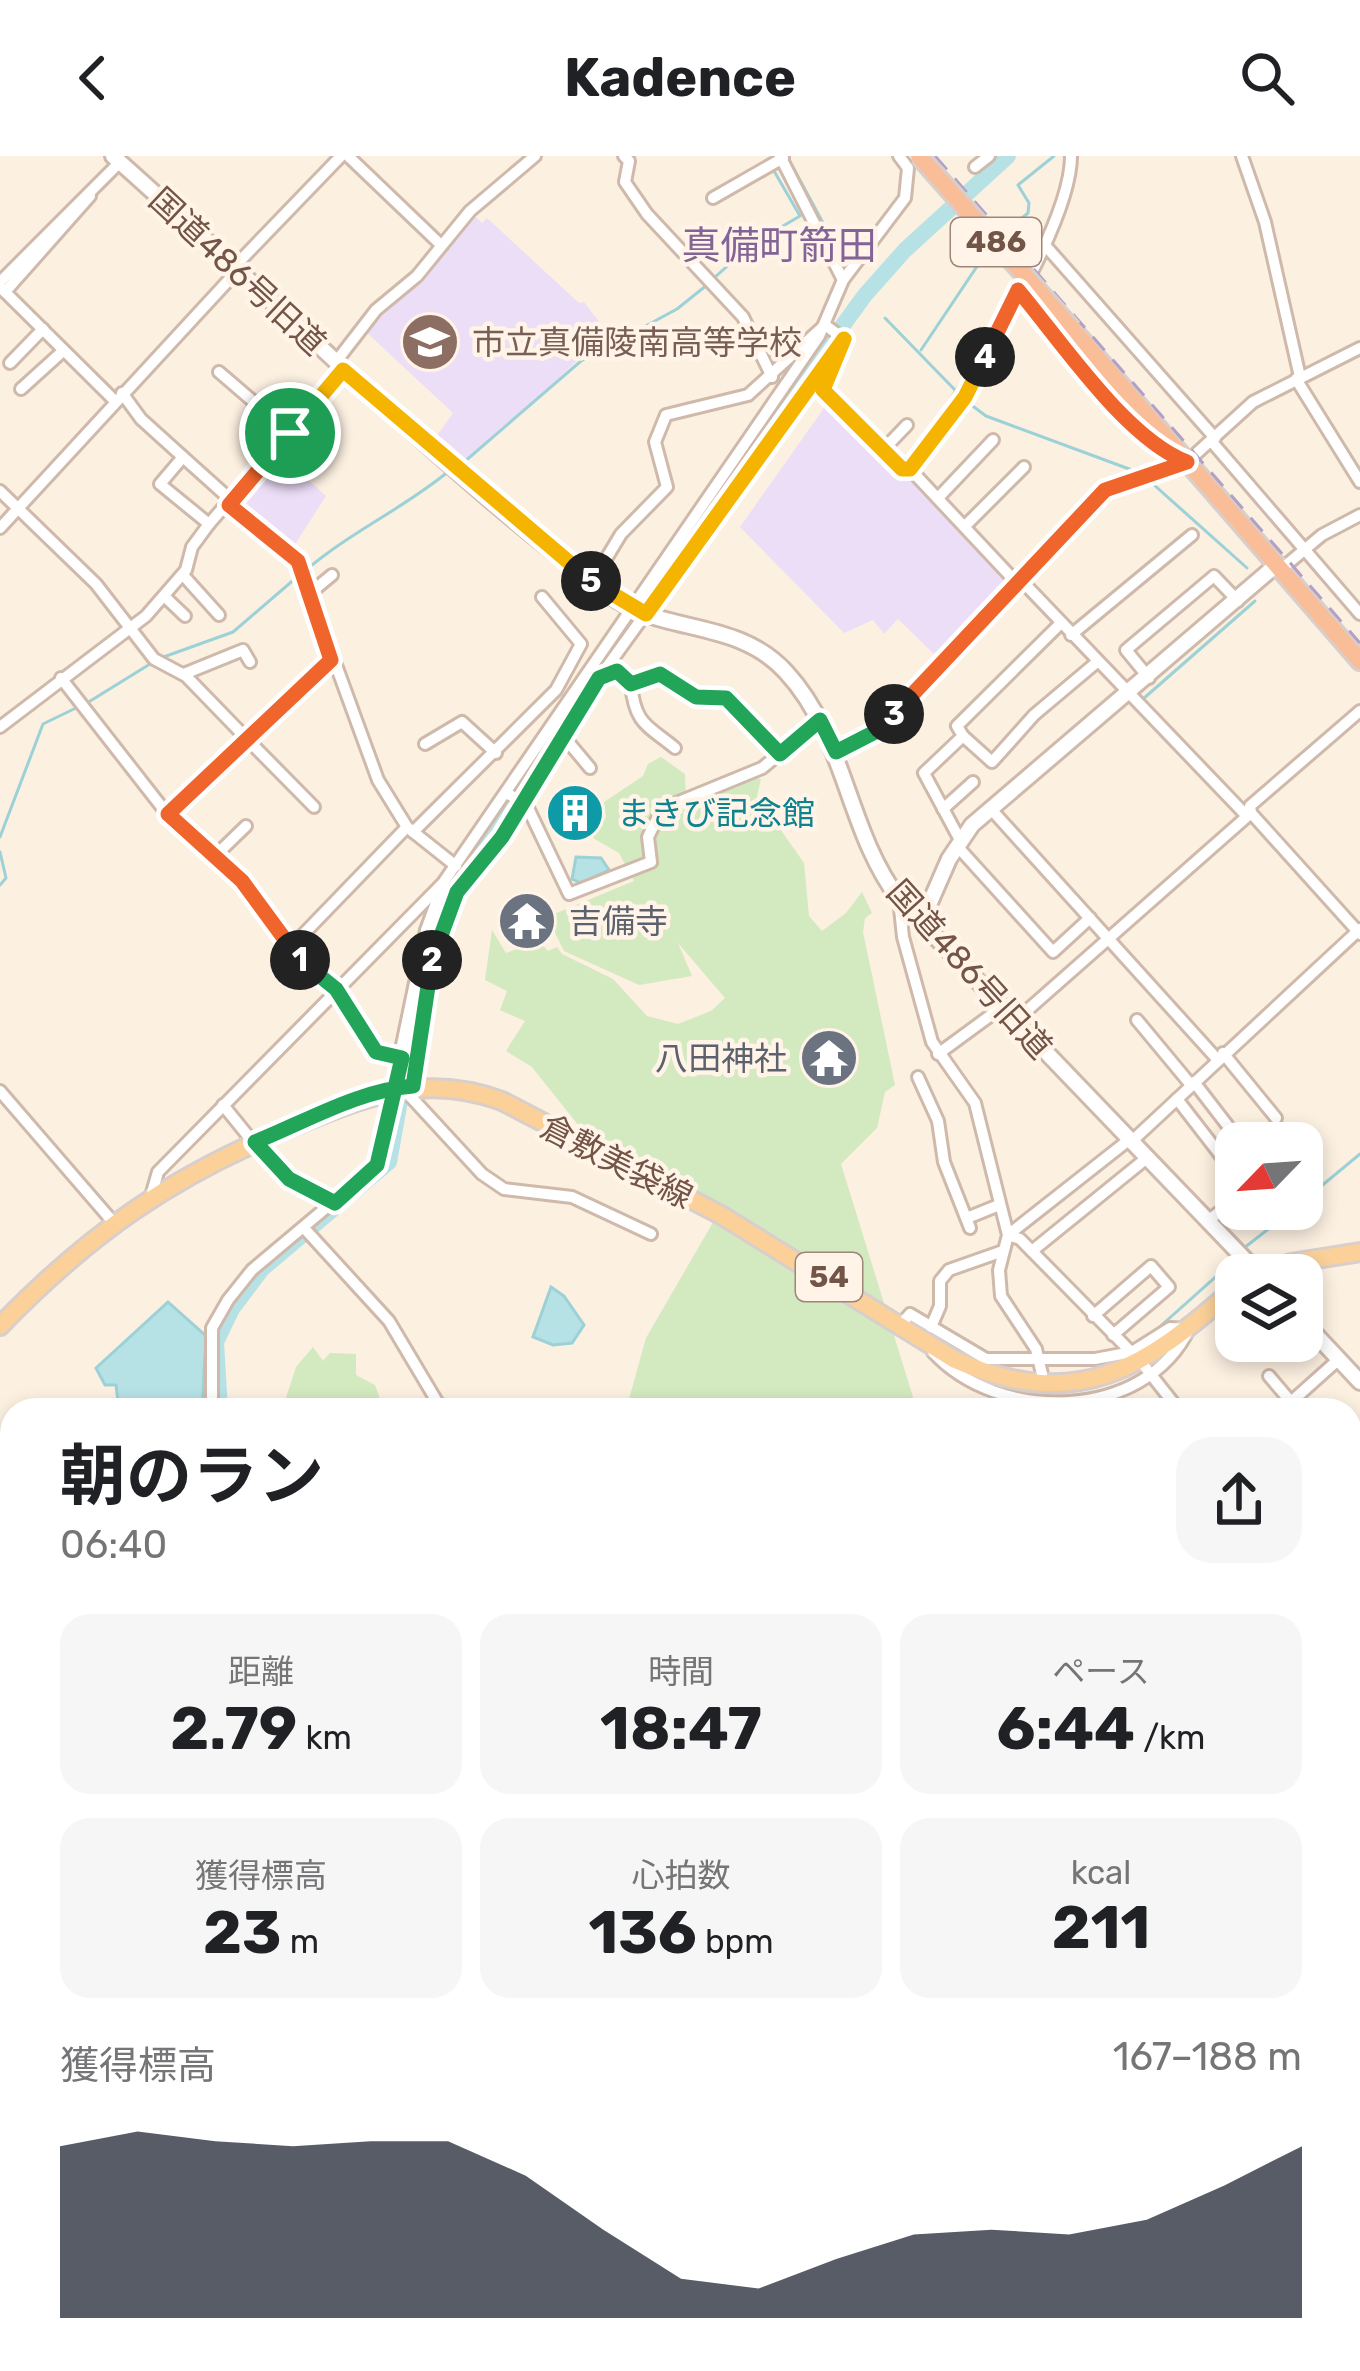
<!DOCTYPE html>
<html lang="ja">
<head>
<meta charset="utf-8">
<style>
	body { margin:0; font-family:Rubik,"Noto Sans JP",sans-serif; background:#f6f6f6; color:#202124; height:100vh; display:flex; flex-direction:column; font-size:45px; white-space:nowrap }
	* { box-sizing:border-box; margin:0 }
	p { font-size:39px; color:#757577 }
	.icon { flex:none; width:66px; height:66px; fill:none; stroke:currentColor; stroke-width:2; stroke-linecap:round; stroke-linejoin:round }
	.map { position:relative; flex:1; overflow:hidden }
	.side { position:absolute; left:0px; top:1242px; width:1362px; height:975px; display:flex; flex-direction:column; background:#fff; border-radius:36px 36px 0 0; box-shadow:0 6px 18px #0003 }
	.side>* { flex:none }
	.needle { width:78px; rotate:245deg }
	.tools { position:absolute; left:1215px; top:966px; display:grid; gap:24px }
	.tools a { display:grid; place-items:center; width:108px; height:108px; border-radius:24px; background:#fff; box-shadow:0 6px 18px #0003; font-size:60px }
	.pin { position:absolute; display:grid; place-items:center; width:102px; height:102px; color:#fff; margin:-51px; border:6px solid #fff; border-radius:50%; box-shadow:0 3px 12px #0007 }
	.km { position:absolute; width:60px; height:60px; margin:-30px; border-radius:50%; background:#222; color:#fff; font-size:33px; line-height:60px; text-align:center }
	.round { display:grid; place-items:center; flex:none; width:126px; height:126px; border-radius:36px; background:#f6f6f6 }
	.head { display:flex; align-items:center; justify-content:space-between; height:204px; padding:0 60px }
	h1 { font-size:66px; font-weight:700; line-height:90px }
	.figures { display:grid; grid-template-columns:repeat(3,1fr); gap:18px; height:204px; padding:12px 60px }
	.figures div { display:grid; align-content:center; border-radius:30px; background:#f6f6f6; text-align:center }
	.figures b { font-size:60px; font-weight:700 }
	.figures small { font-size:33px; font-weight:400 }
	.figures p { font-size:33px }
	.chart { height:336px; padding:24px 60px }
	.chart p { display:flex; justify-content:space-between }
	.chart svg { width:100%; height:216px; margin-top:12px; fill:#111827; opacity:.7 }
	header { display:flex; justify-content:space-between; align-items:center; height:156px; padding:0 60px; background:#fff; font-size:54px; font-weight:700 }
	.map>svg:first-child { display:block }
</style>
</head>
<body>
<header><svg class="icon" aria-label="back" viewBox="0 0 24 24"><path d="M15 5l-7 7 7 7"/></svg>Kadence<svg class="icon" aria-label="search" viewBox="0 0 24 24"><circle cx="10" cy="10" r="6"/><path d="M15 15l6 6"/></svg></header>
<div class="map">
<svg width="1360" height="2215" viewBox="0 0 1360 2215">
	<rect width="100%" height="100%" fill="#fcf0e1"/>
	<g fill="#eddef8">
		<polygon points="475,60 482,67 487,62 579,147 584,146 607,176 505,273 460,307 433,285 453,257 365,175 422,125"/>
		<polygon points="829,245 902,317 914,322 1008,421 938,502 898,463 884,478 873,464 844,477 740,371"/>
		<polygon points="278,297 326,340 292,393 236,352 236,344"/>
	</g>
	<g fill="#d3e9c0">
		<polygon points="661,601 685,618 686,647 750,621 761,623 757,640 804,707 809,760 822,775 846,757 862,736 872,757 865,762 863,776 895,929 885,936 877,972 841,1008 917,1254 626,1254 646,1182 723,1049 579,970 532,911 506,895 525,865 500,854 507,835 485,824 492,774 506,797 539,785 548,795 557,791 562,798 613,823 647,860 678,868 711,855 725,842 678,787 692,820 639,829 564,795 547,761 634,725 619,697 593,682 606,661 604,646 643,620 648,608"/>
		<polygon points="313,1191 323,1205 330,1197 356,1198 356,1219 375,1229 384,1254 282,1254 296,1211"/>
		<polygon points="0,1943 12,1961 12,2205 70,2205 73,2215 0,2215"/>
		<polygon points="1360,2163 1360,2215 1224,2215 1242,2205 1350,2205 1350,2166"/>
		<polygon points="265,2205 1087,2205 1093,2215 264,2215"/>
	</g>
	<g fill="#b6e1e5" stroke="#9cd1d7" stroke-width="3">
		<polygon points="576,701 601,702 609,714 581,727 572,723"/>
		<polygon points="551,1131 564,1140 584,1169 572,1187 553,1189 533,1181"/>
		<polygon points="168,1146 206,1180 202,1254 119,1254 116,1229 105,1229 96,1212"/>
		<polygon points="1350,2014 1360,2017 1360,2111 1350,2116"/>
	</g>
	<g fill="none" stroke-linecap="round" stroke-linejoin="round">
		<g stroke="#9cd1d7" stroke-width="3">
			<polyline points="788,2 842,102"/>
			<polyline points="999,82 1028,57 1029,47 1018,29 1054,0"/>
			<polyline points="714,122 752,88 800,60 774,15"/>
			<polyline points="863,136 868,142"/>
			<polyline points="885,162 956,235"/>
			<polyline points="921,194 992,88"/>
			<polyline points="962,242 986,260 1140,317"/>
			<polyline points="463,307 581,205 677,153 707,129"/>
			<polyline points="1153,328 1247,412"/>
			<path d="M305,415C350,376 403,353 449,315"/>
			<polyline points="158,503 233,476 297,421"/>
			<polyline points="87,547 150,508"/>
			<polyline points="1145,547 1143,543 1255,445"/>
			<polyline points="1181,584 1216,620"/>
			<polyline points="0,681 43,568 78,551"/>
			<polyline points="0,696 6,722 0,729"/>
			<polyline points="1302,1046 1360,998"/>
			<polyline points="1244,1092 1294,1053"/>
			<polyline points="1155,1175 1229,1109"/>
			<polyline points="1350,2130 1360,2126"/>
		</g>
		<g stroke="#b6e1e5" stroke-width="16">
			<polyline points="220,1254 216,1186 232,1153 262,1113 389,1006 426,800 452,728 704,360 865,139 905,94 1008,0"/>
			<polyline points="172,2215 175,2205"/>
		</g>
		<g stroke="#cfb9ab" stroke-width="16">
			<g id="minor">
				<polyline points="348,0 441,89"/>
				<polyline points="624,0 629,5 625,26 647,58 743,161 772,221"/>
				<polyline points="780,0 843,124"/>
				<polyline points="1242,0 1265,66 1300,221"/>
				<polyline points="975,11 989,0"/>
				<polyline points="713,42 783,2"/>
				<polyline points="1044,88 1215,282"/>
				<polyline points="235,110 341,0"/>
				<polyline points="0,126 120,6"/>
				<polyline points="0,131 114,244"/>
				<polyline points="1018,134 1131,266 1184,305"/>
				<polyline points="5,136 90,40"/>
				<polyline points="839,198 823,234 902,313 910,313"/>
				<polyline points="10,207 43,173"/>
				<polyline points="335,207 376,154 417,120 470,55 535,0"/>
				<polyline points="219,216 290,277"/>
				<polyline points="1296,223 1360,326"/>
				<polyline points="21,233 63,195"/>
				<polyline points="122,237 141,263 183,301 160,328 209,368"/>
				<polyline points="1212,286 1360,458"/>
				<polyline points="883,294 907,269"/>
				<polyline points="183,301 232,345"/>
				<polyline points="0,335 96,428 154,503 186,520 248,584"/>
				<polyline points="938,342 993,284"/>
				<polyline points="228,349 298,405 378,624 407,671 456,710"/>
				<polyline points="965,370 1024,311"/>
				<polyline points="0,372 239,113"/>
				<polyline points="1279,415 1322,379 1360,359"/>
				<polyline points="183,419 219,459"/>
				<polyline points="1019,422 1243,656 1251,657 1360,778"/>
				<path d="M1015,425L910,313C957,250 1071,74 1071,0"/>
				<polyline points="592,426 621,378 667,331 655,286 666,259 748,239 825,169 844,183"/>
				<polyline points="309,438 332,419"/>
				<polyline points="164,440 185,460"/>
				<polyline points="1071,479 1192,379"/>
				<polyline points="617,515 631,528 660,517 696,541 726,542 780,598"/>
				<polyline points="184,518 243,494 250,506"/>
				<polyline points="61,522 168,659 242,725 302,805 336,834 376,896 402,902"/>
				<polyline points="1149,522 1126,494 1214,420 1238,445"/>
				<path d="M631,528C635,570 649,570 675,592"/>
				<polyline points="0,571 146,460 186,414 192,391 209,368 343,214"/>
				<polyline points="963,580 992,606 1034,559 1097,506"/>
				<polyline points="564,581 590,612"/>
				<polyline points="425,588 462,566 496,597"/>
				<polyline points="836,596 875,576 919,533 947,496 1105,334 1187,306 1253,246 1360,192"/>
				<polyline points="507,637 527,650 569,738 651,706 648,681 662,653 762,612 821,564"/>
				<polyline points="314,651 248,584 331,504"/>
				<polyline points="990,652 1217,903"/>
				<polyline points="943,653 973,626"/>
				<polyline points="1251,657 1250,650 1360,555"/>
				<polyline points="168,659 244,582"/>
				<polyline points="413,676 556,534 581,488 542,441"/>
				<polyline points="960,684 924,617 963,580 957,570 1060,468"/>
				<polyline points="957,690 1053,796 1090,762"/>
				<polyline points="214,701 246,670"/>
				<polyline points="899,743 903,781 932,886 975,947 1008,1079 999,1114 1001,1140 1036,1193 1042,1218"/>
				<polyline points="291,791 407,671"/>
				<polyline points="1137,864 1191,929"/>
				<polyline points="1015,865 1251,657"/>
				<polyline points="1223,897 1276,962"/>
				<polyline points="938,898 1002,851"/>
				<polyline points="918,921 938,965 944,1006 970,1072"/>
				<polyline points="1194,926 1241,987"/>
				<polyline points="0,935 113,1066"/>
				<polyline points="1177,943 1225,1005"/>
				<polyline points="223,949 270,1007 335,1047"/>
				<polyline points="1132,985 1360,773"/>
				<polyline points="1302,991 1307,987"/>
				<polyline points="151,1040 158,1016 443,727 819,180 843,124 905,42 908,12 899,0"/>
				<polyline points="967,1062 999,1049"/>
				<polyline points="1209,1064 1236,1043"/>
				<polyline points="304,1072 389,1165 442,1254"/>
				<polyline points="651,1078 572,1041 504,1033 482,1018 411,941 432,801 449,749 502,681 599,522 844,183"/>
				<polyline points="1008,1079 1020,1083 1135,1200"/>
				<polyline points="1008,1079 1130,983"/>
				<polyline points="1032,1095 1148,1001"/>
				<polyline points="1093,1160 1151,1110 1169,1131 1113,1179"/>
				<path d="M902,1167L910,1158L986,1203H1095L1132,1196L1170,1172L1189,1173C1144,1266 998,1267 933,1196"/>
				<polyline points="931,1171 940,1150 940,1125 949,1114 1003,1095"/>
				<polyline points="1145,1211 1179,1254"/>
				<polyline points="1269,1220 1291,1246 1339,1203"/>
				<polyline points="212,1254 212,1172 228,1144 252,1114 377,1009 426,774 442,731"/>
				<polyline points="0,1371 12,1385"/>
				<polyline points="1350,1430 1360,1420"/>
				<polyline points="0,1481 12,1470"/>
				<polyline points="0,1560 12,1564"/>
				<polyline points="1350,1583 1360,1573"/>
				<polyline points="1350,1616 1360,1648"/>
				<polyline points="0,1748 12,1770"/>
				<polyline points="135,2215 135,2205"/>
			</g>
		</g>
		<g stroke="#cfb9ab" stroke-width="20">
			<g id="tertiary">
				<path d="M113,0C273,141 421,296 591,425C607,437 626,452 645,458C695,475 748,474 786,516C846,581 847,675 899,743L1260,1119"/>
				<polyline points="921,767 949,703 972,669 1275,410"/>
				<polyline points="1302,1164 1360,1226"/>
			</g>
		</g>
		<g stroke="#d8cfcc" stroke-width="22">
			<g id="primary">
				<polyline points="1254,1119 1291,1107 1360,1096"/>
				<path d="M0,1170C90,1077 172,1020 292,971C365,941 423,916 502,945L721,1059L955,1204C1078,1258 1145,1212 1236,1131"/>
			</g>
		</g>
		<g stroke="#d8cfcc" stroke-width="22">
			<polyline id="trunk" points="1072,173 1360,505"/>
		</g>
		<use href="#minor" stroke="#fff" stroke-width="10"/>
		<use href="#tertiary" stroke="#fff" stroke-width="14"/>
		<use href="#primary" stroke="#fbd199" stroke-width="16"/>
		<use href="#trunk" stroke="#f9be98" stroke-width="16"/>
		<polyline stroke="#b2a0c5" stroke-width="3" stroke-dasharray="18 12" stroke-linecap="butt" points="935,0 1360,487"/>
		<g stroke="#d8cfcc" stroke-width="22" stroke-linecap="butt">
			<polyline id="trunk-bridge" points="919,0 1072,173"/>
		</g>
		<use href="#trunk-bridge" stroke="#f9be98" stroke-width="16"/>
	</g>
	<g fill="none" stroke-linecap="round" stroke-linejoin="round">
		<g stroke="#fff" stroke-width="24">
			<polyline id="split-1" points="290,277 229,349 298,405 331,504 168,658 242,725 300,804"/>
		</g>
		<g stroke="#fff" stroke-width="24">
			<path id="split-2" d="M300,804L336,833L376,896L402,902L377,1009L335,1047L289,1023L255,986C305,966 359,934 413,930L432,804"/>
		</g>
		<g stroke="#fff" stroke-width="24">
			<polyline id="split-3" points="432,804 457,736 502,681 599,522 617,515 631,528 660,518 696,541 726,542 780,598 820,564 836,596 875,576 894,558"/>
		</g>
		<g stroke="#fff" stroke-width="24">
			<path id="split-4" d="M894,558L1105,334L1187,306C1126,283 1061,185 1018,134L985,201"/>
		</g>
		<g stroke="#fff" stroke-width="24">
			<polyline id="split-5" points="591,425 646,458 844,183 823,234 902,313 910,313 965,241 985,201"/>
		</g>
		<g stroke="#fff" stroke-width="24">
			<polyline id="split-6" points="290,277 343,214 591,425"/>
		</g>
		<use href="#split-1" stroke="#f0652b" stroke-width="15"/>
		<use href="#split-2" stroke="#22a559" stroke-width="15"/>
		<use href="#split-3" stroke="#22a559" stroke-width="15"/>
		<use href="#split-4" stroke="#f0652b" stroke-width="15"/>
		<use href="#split-5" stroke="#f5b400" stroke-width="15"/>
		<use href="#split-6" stroke="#f5b400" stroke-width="15"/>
	</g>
	<defs>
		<g id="school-disc" transform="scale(3)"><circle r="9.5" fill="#8d6e63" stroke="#fff4e7"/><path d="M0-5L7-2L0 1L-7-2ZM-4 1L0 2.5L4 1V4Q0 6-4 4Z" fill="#fff"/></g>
		<g id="building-disc" transform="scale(3)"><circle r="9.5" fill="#0f9aa8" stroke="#fff4e7"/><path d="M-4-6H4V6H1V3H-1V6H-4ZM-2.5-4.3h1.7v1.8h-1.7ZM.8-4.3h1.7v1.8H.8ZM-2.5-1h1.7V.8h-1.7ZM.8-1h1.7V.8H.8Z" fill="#fff"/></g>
		<g id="temple-disc" transform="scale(3)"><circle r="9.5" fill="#6b7280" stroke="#fff4e7"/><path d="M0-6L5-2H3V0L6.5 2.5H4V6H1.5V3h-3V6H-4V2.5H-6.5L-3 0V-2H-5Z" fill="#fff"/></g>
	</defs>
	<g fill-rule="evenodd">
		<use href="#school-disc" x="430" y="186"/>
		<use href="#building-disc" x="575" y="657"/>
		<use href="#temple-disc" x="527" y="765"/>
		<use href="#temple-disc" x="829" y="902"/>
	</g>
	<g text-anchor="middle" stroke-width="9" stroke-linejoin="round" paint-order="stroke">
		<g fill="#fff4e7" stroke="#9d8578" stroke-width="3">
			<rect x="951" y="62" width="90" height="48" rx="9"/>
			<rect x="796" y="1097" width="66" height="48" rx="9"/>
		</g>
		<g font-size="30" font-weight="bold" fill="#735548">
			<text x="996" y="96">486</text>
			<text x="829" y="1131">54</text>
		</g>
		<g font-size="33" fill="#735548" stroke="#fff4e7">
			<text transform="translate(238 115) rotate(43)" y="12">国道486号旧道</text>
			<text transform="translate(970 813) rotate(48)" y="12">国道486号旧道</text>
			<text transform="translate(617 1005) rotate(27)" y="12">倉敷美袋線</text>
		</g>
		<g font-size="33" fill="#785e54" stroke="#fff4e7" text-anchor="start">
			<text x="472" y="198">市立真備陵南高等学校</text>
		</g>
		<g font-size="33" fill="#0d838f" stroke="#fff4e7" text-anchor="start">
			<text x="617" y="669">まきび記念館</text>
		</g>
		<g font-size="33" fill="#5b616d" stroke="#fff4e7" text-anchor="start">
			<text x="569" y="777">吉備寺</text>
			<text x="787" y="914" text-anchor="end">八田神社</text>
		</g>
		<g font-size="39" fill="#836497" stroke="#fff4e7">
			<text x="779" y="103">真備町箭田</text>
		</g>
	</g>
</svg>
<div class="tools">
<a><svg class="needle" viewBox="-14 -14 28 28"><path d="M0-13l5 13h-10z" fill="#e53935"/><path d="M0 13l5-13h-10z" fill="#757577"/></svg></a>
<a><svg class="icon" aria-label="layers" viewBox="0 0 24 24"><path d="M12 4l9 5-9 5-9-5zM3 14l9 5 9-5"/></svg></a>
</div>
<div class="pin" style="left:290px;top:277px;background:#1e9e55"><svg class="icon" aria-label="arrive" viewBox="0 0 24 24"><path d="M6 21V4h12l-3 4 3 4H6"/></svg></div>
<b class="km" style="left:300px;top:804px">1</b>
<b class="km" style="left:432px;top:804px">2</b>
<b class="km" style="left:894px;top:558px">3</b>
<b class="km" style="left:985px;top:201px">4</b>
<b class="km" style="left:591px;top:425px">5</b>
<section class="side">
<div class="head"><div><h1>朝のラン</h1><p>06:40</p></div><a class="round"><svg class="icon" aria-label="share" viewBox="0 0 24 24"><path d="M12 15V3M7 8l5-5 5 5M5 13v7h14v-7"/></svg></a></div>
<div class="figures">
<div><p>距離</p><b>2.79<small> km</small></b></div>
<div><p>時間</p><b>18:47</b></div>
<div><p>ペース</p><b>6:44<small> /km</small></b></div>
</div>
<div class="figures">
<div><p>獲得標高</p><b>23<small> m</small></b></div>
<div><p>心拍数</p><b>136<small> bpm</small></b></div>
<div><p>kcal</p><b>211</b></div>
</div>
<div class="chart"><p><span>獲得標高</span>167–188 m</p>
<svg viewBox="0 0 160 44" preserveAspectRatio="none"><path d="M0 44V9L10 6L20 8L30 9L40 8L50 8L60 15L70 26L80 36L90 38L100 32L110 27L120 26L130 27L140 24L150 17L160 9V44z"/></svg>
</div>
</section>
</div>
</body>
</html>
